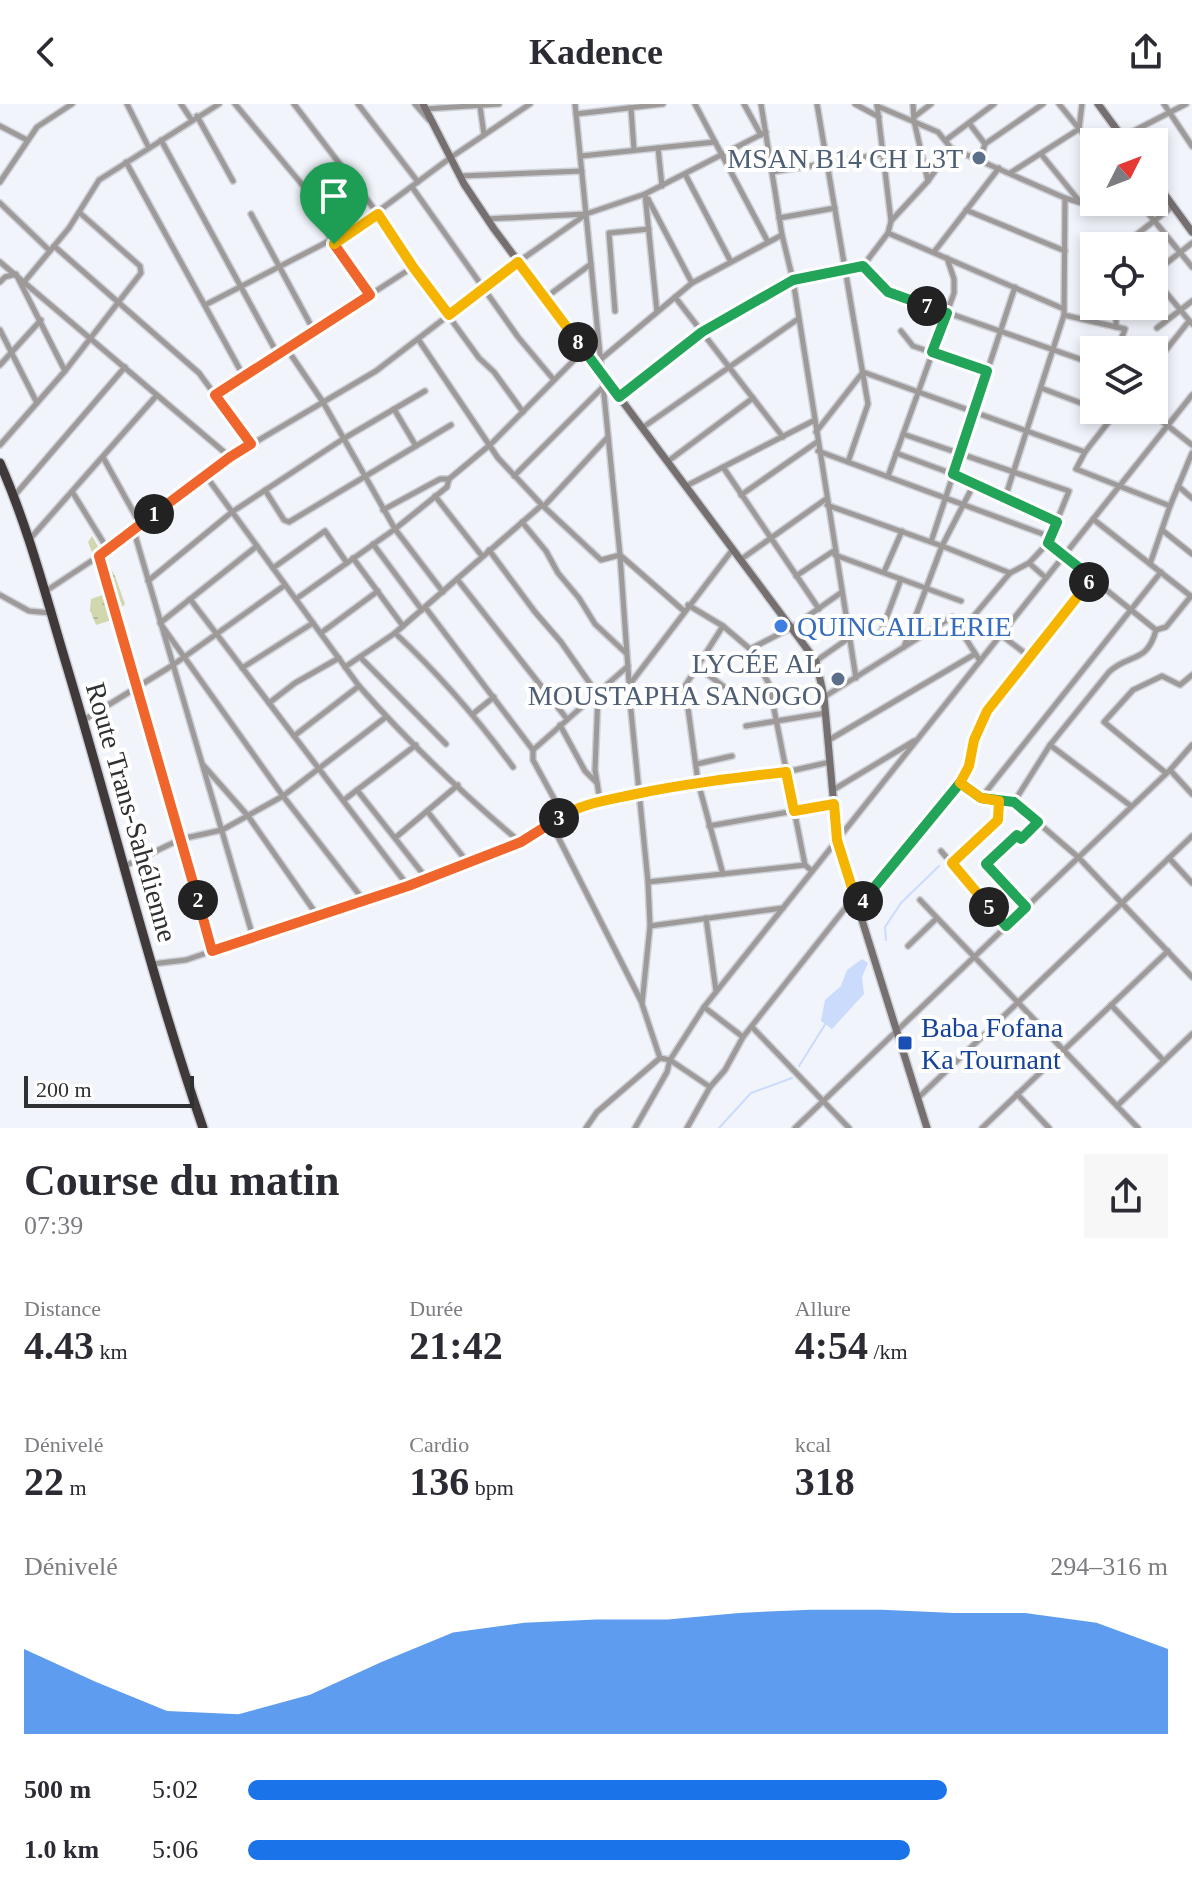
<!DOCTYPE html>
<html lang="fr">
<head>
<meta charset="utf-8">
<style>
	body { margin:0; font-family:"Times New Roman",serif; background:#f7f7f7; color:#2b2b33; height:100vh; display:flex; flex-direction:column; font-size:30px; white-space:nowrap }
	* { box-sizing:border-box; margin:0 }
	p { font-size:26px; color:#7c7c81 }
	.icon { flex:none; width:44px; height:44px; fill:none; stroke:currentColor; stroke-width:2; stroke-linecap:round; stroke-linejoin:round }
	.map { position:relative; height:1024px; overflow:hidden }
	.side { display:flex; flex-direction:column; background:#fff; flex:1 }
	.side>* { flex:none }
	.needle { width:52px; rotate:48deg }
	.tools { position:absolute; left:1080px; top:24px; display:grid; gap:16px }
	.tools a { display:grid; place-items:center; width:88px; height:88px; border-radius:0px; background:#fff; box-shadow:0 4px 12px #0003; font-size:40px }
	.scale { position:absolute; left:24px; bottom:20px; width:170px; box-sizing:border-box; padding-left:8px; border:4px solid #2e3032; border-top:0; font-size:22px; line-height:28px; white-space:nowrap; color:#2e3032; -webkit-text-stroke:6px #fff; paint-order:stroke }
	.pin { position:absolute; display:grid; place-items:center; width:68px; height:68px; color:#fff; margin:-82px -34px; border-radius:50% 50% 50% 0; rotate:-45deg; box-shadow:0 0 8px #0007 }
	.pin .icon { rotate:45deg }
	.km { position:absolute; width:40px; height:40px; margin:-20px; border-radius:50%; background:#222; color:#fff; font-size:22px; line-height:40px; text-align:center }
	.round { display:grid; place-items:center; flex:none; width:84px; height:84px; border-radius:0px; background:#f7f7f7 }
	.headline { display:flex; align-items:center; justify-content:space-between; height:136px; padding:0 24px }
	h1 { font-size:44px; font-weight:800; line-height:60px }
	.metrics { display:grid; grid-template-columns:repeat(3,1fr); gap:12px; height:136px; padding:8px 24px }
	.metrics div { display:grid; align-content:center }
	.metrics b { font-size:40px; font-weight:800 }
	.metrics small { font-size:22px; font-weight:400 }
	.metrics p { font-size:22px }
	.chart { height:224px; padding:16px 24px }
	.chart p { display:flex; justify-content:space-between }
	.chart svg { width:100%; height:144px; margin-top:8px; fill:#1a73e8; opacity:.7 }
	ul { padding:0 24px; list-style:none; font-size:26px }
	li { display:grid; grid-template-columns:128px 96px 1fr; align-items:center; height:60px }
	li i { height:20px; border-radius:10px; background:#1a73e8 }
	header { display:flex; justify-content:space-between; align-items:center; height:104px; padding:0 24px; background:#fff; font-size:36px; font-weight:800 }
	.map>svg:first-child { display:block }
</style>
</head>
<body>
<header><svg class="icon" aria-label="back" viewBox="0 0 24 24"><path d="M15 5l-7 7 7 7"/></svg>Kadence<svg class="icon" aria-label="share" viewBox="0 0 24 24"><path d="M12 15V3M7 8l5-5 5 5M5 13v7h14v-7"/></svg></header>
<div class="map">
<svg width="1192" height="1024" viewBox="0 0 1192 1024">
	<defs>
		<pattern id="wetland-marsh" width="20" height="14" patternUnits="userSpaceOnUse" patternTransform="scale(2)"><rect width="20" height="14" fill="#d1d7ae"/><path d="M1 5h8M5 5V1M11 12h8M15 12V8" fill="none" stroke="#b4b996"/></pattern>
	</defs>
	<rect width="100%" height="100%" fill="#f1f4fb"/>
	<polygon fill="url(#wetland-marsh)" points="92,432 115,472 125,500 109,517 96,521 90,506 91,495 108,489 88,438"/>
	<polygon fill="#cadbfc" points="862,855 868,859 862,873 864,890 832,925 821,917 825,896 841,882 847,866"/>
	<g fill="none" stroke-linecap="round" stroke-linejoin="round">
		<g stroke="#cadbfc" stroke-width="2">
			<polyline points="886,836 885,823 901,799 939,762"/>
			<polyline points="799,962 826,919"/>
			<polyline points="719,1024 751,989 792,974"/>
		</g>
		<g stroke="#ced1d7" stroke-width="8">
			<g id="street">
				<polyline points="127,0 149,44"/>
				<polyline points="181,0 191,15"/>
				<polyline points="235,0 315,96 331,136 370,191"/>
				<polyline points="294,0 378,110 413,163 479,254 494,268 523,308"/>
				<polyline points="358,0 418,78"/>
				<polyline points="415,0 429,16"/>
				<polyline points="575,0 620,451 631,607 648,778 650,822 642,900 660,954 670,956 710,983 687,1024"/>
				<polyline points="695,0 768,138"/>
				<polyline points="744,0 761,31"/>
				<polyline points="761,0 782,131 793,176 856,574"/>
				<polyline points="817,0 868,300 848,358"/>
				<polyline points="855,0 879,13"/>
				<polyline points="877,0 891,117 888,129 863,162 888,188 1094,260"/>
				<polyline points="913,0 914,17 928,77"/>
				<polyline points="1059,0 1094,43"/>
				<polyline points="1164,0 1192,42"/>
				<polyline points="480,2 484,31"/>
				<polyline points="877,2 938,28 951,44 1065,94 1091,102 1102,98"/>
				<polyline points="631,4 634,46"/>
				<polyline points="425,5 499,0"/>
				<polyline points="576,10 663,0"/>
				<polyline points="197,12 233,77"/>
				<polyline points="914,13 931,0"/>
				<polyline points="969,19 985,40"/>
				<polyline points="0,22 27,36"/>
				<polyline points="1122,33 1186,0"/>
				<polyline points="161,36 278,251"/>
				<polyline points="946,36 994,0"/>
				<polyline points="658,44 662,82"/>
				<polyline points="1041,50 1080,98"/>
				<polyline points="581,52 715,38"/>
				<polyline points="980,56 985,40 1043,0"/>
				<polyline points="126,58 244,273"/>
				<polyline points="772,68 883,50"/>
				<polyline points="1010,69 1079,25 1082,0"/>
				<polyline points="685,70 731,158"/>
				<polyline points="460,72 582,67"/>
				<polyline points="0,78 37,23 72,0"/>
				<polyline points="412,83 518,233 554,276"/>
				<polyline points="645,90 657,208"/>
				<polyline points="648,95 692,179"/>
				<polyline points="1139,98 1192,163"/>
				<polyline points="0,99 50,147"/>
				<polyline points="966,106 1065,147"/>
				<polyline points="251,110 314,227"/>
				<polyline points="779,114 835,104"/>
				<polyline points="487,115 586,110 645,90 766,28"/>
				<polyline points="891,117 928,77 951,44"/>
				<polyline points="888,129 1064,205"/>
				<polyline points="1109,134 1111,142"/>
				<polyline points="334,140 450,54 530,0"/>
				<polyline points="54,142 199,269 251,340"/>
				<polyline points="1122,142 1173,102"/>
				<polyline points="934,148 999,64"/>
				<polyline points="0,158 230,353"/>
				<polyline points="1154,169 1192,139"/>
				<polyline points="1154,174 1192,220"/>
				<polyline points="25,177 69,124 99,76 219,0"/>
				<polyline points="0,178 5,173 16,170 65,267"/>
				<polyline points="675,193 783,333"/>
				<polyline points="545,194 591,160"/>
				<polyline points="205,201 331,136"/>
				<polyline points="1116,202 1116,223"/>
				<polyline points="615,207 609,129 649,125"/>
				<polyline points="1064,211 1125,225 1117,246"/>
				<polyline points="1157,224 1192,197"/>
				<polyline points="0,226 37,299"/>
				<polyline points="901,227 913,242 987,267"/>
				<polyline points="418,235 498,354 542,401 601,456 620,451 684,507"/>
				<polyline points="287,245 323,298 395,425 443,488"/>
				<polyline points="601,255 692,179 782,131"/>
				<polyline points="0,261 41,216"/>
				<polyline points="1154,261 1189,217"/>
				<polyline points="1041,284 1094,304"/>
				<polyline points="215,291 413,163"/>
				<polyline points="619,293 702,228 793,176 863,162"/>
				<polyline points="394,305 416,342"/>
				<polyline points="1101,306 1114,311"/>
				<polyline points="1118,306 1085,348 1076,365 1170,402"/>
				<polyline points="1148,306 1192,341"/>
				<polyline points="642,324 798,215"/>
				<polyline points="816,328 863,268 1085,348"/>
				<polyline points="903,330 1069,387 1048,439 1029,459 1010,469 961,527"/>
				<polyline points="0,341 65,267 141,169 140,162 80,109"/>
				<polyline points="818,347 1051,433"/>
				<polyline points="896,349 953,370 1057,418"/>
				<polyline points="104,355 140,420"/>
				<polyline points="667,358 753,294"/>
				<polyline points="723,363 819,505"/>
				<path d="M206,372L359,582C408,638 463,690 520,738"/>
				<polyline points="514,372 603,283"/>
				<polyline points="888,372 954,189 954,175 947,154"/>
				<polyline points="686,382 813,317"/>
				<polyline points="1178,382 1192,394"/>
				<polyline points="265,386 284,416 289,418 451,321"/>
				<polyline points="73,389 108,446"/>
				<polyline points="15,391 125,263"/>
				<polyline points="741,391 817,338"/>
				<polyline points="435,392 482,452"/>
				<polyline points="1005,394 1064,211 1065,94"/>
				<polyline points="827,401 942,442 1010,469"/>
				<polyline points="544,402 608,333"/>
				<polyline points="383,406 440,375 449,375"/>
				<polyline points="1093,415 1192,493"/>
				<polyline points="522,418 546,447 558,469 579,494 595,520 626,549"/>
				<polyline points="133,424 253,833"/>
				<polyline points="1162,426 1192,450"/>
				<polyline points="29,436 157,291"/>
				<polyline points="931,438 1015,183"/>
				<polyline points="1048,439 1156,526"/>
				<polyline points="373,440 422,506"/>
				<polyline points="257,442 160,519 283,692 365,798"/>
				<polyline points="489,446 535,508 561,538 598,591 595,666 600,697"/>
				<polyline points="835,451 961,497"/>
				<polyline points="99,452 212,847"/>
				<polyline points="353,454 403,522"/>
				<polyline points="740,456 826,395"/>
				<polyline points="1029,459 1046,474"/>
				<polyline points="1150,460 1170,402 1192,349"/>
				<polyline points="273,464 325,427 347,459"/>
				<polyline points="884,468 902,427"/>
				<polyline points="796,472 835,446"/>
				<polyline points="457,475 567,615"/>
				<polyline points="148,477 232,408 343,335 425,287"/>
				<polyline points="46,487 108,446 230,353 376,267 518,158 585,111"/>
				<polyline points="0,491 29,507 51,509"/>
				<polyline points="190,495 408,782"/>
				<polyline points="296,495 395,425 447,383 449,375 491,340 584,246"/>
				<polyline points="688,501 723,522 750,545 769,580 805,761 812,767"/>
				<polyline points="425,503 533,646 533,656 563,711"/>
				<polyline points="1156,526 1166,523 1191,492"/>
				<polyline points="321,529 378,487"/>
				<path d="M395,529C439,570 477,614 513,663"/>
				<polyline points="880,531 901,475"/>
				<polyline points="1001,531 1030,553"/>
				<polyline points="904,543 942,442 974,380"/>
				<polyline points="750,545 791,524 842,488"/>
				<polyline points="360,553 446,640"/>
				<polyline points="816,557 849,534"/>
				<polyline points="345,563 395,529 542,401"/>
				<polyline points="242,564 313,519"/>
				<polyline points="699,564 723,582"/>
				<polyline points="630,580 733,445"/>
				<polyline points="824,593 952,513 980,557"/>
				<polyline points="269,599 295,579 339,554"/>
				<polyline points="474,609 494,593"/>
				<polyline points="84,616 173,561 285,481"/>
				<polyline points="560,621 585,667 597,679"/>
				<polyline points="746,622 826,609"/>
				<polyline points="294,632 359,582"/>
				<polyline points="829,636 975,550"/>
				<polyline points="1050,641 1131,702"/>
				<polyline points="533,646 628,562"/>
				<polyline points="697,660 732,652"/>
				<polyline points="204,662 248,712 317,811"/>
				<polyline points="1170,666 1192,690"/>
				<polyline points="1166,669 1104,618 1133,586 1162,572 1180,581 1192,571"/>
				<path d="M960,679L981,694L1014,698L1050,641L1109,568C1129,549 1147,560 1156,526"/>
				<polyline points="357,686 427,775"/>
				<polyline points="833,686 914,637"/>
				<polyline points="981,694 1161,468"/>
				<polyline points="344,696 416,641"/>
				<polyline points="1014,698 1078,753 1192,873"/>
				<polyline points="427,707 468,759"/>
				<polyline points="551,719 641,897"/>
				<polyline points="709,722 834,700"/>
				<polyline points="395,734 458,681"/>
				<polyline points="941,747 1006,822"/>
				<polyline points="1169,754 1192,779"/>
				<polyline points="952,759 998,716 999,697"/>
				<polyline points="125,762 181,735 222,726 283,692 386,613"/>
				<polyline points="723,770 698,678 685,582 723,522"/>
				<polyline points="648,778 805,761"/>
				<polyline points="920,796 1138,1024"/>
				<polyline points="858,803 960,679 969,662 974,636 987,607 1092,474"/>
				<polyline points="1026,803 986,760 1017,731 1021,735 1038,718"/>
				<polyline points="706,814 716,887"/>
				<polyline points="650,822 783,804"/>
				<polyline points="908,842 937,814"/>
				<polyline points="152,860 186,856 317,811 365,798 521,738 563,711 600,697 698,678 786,668 830,658"/>
				<polyline points="1111,901 1164,957"/>
				<polyline points="704,903 743,933 854,793"/>
				<polyline points="752,923 849,1024"/>
				<polyline points="710,983 725,966 743,933"/>
				<polyline points="1017,990 1049,1024"/>
				<polyline points="918,994 1192,732"/>
				<polyline points="1117,1002 1192,930"/>
				<polyline points="586,1024 597,1008 660,954"/>
				<polyline points="635,1024 667,968 670,956 704,903 1192,291"/>
				<polyline points="795,1024 1170,666 1192,641"/>
				<polyline points="982,1024 1168,847"/>
			</g>
		</g>
		<g stroke="#ced1d7" stroke-width="10">
			<g id="secondary">
				<polyline points="423,0 464,80 494,125 816,557 824,593 837,736 927,1024"/>
				<polyline points="1098,0 1126,38"/>
				<polyline points="1154,76 1192,128"/>
			</g>
		</g>
		<g stroke="#ced1d7" stroke-width="12">
			<path id="highway" d="M0,359C28,423 45,489 65,556C112,712 150,870 203,1024"/>
		</g>
		<use href="#street" stroke="#9e9a9a" stroke-width="5"/>
		<use href="#secondary" stroke="#75706f" stroke-width="7"/>
		<use href="#highway" stroke="#403939" stroke-width="9"/>
	</g>
	<g fill="none" stroke-linecap="round" stroke-linejoin="round">
		<g stroke="#fff" stroke-width="16">
			<polyline id="split-1" points="154,410 230,353 251,340 215,291 370,191 334,140"/>
		</g>
		<g stroke="#fff" stroke-width="16">
			<polyline id="split-2" points="154,410 99,452 198,796"/>
		</g>
		<g stroke="#fff" stroke-width="16">
			<polyline id="split-3" points="198,796 212,847 408,782 521,738 559,714"/>
		</g>
		<g stroke="#fff" stroke-width="16">
			<path id="split-4" d="M559,714C580,700 607,696 631,691C682,680 734,674 786,668L794,707L834,700L837,736L858,803L863,797"/>
		</g>
		<g stroke="#fff" stroke-width="16">
			<polyline id="split-5" points="863,797 960,679 981,694 1014,698 1038,718 1021,735 1017,731 986,760 1026,803 1006,822 989,803"/>
		</g>
		<g stroke="#fff" stroke-width="16">
			<polyline id="split-6" points="989,803 952,759 998,716 999,697 981,694 960,679 969,662 974,636 987,607 1089,478"/>
		</g>
		<g stroke="#fff" stroke-width="16">
			<polyline id="split-7" points="927,202 947,209 932,248 987,267 953,370 1057,418 1048,439 1092,474 1089,478"/>
		</g>
		<g stroke="#fff" stroke-width="16">
			<polyline id="split-8" points="578,238 619,293 702,228 793,176 863,162 888,188 927,202"/>
		</g>
		<g stroke="#fff" stroke-width="16">
			<polyline id="split-9" points="334,140 378,110 413,163 449,211 518,158 578,238"/>
		</g>
		<use href="#split-1" stroke="#f0652b" stroke-width="10"/>
		<use href="#split-2" stroke="#f0652b" stroke-width="10"/>
		<use href="#split-3" stroke="#f0652b" stroke-width="10"/>
		<use href="#split-4" stroke="#f5b400" stroke-width="10"/>
		<use href="#split-5" stroke="#22a559" stroke-width="10"/>
		<use href="#split-6" stroke="#f5b400" stroke-width="10"/>
		<use href="#split-7" stroke="#22a559" stroke-width="10"/>
		<use href="#split-8" stroke="#22a559" stroke-width="10"/>
		<use href="#split-9" stroke="#f5b400" stroke-width="10"/>
	</g>
	<g fill="#5c6f8a" stroke="#fff" stroke-width="3">
		<circle cx="979" cy="54" r="8"/>
		<circle cx="838" cy="575" r="8"/>
	</g>
	<circle fill="#3f7fe0" stroke="#fff" stroke-width="3" cx="781" cy="522" r="8"/>
	<rect fill="#1a4fb4" stroke="#fff" stroke-width="3" x="897" y="931" width="16" height="16" rx="4"/>
	<g text-anchor="middle" stroke-width="8" stroke-linejoin="round" paint-order="stroke">
		<g font-size="28" fill="#4e5e75" stroke="#fff" text-anchor="end">
			<text x="963" y="64">MSAN B14 CH L3T</text>
			<text x="822" y="569">LYCÉE AL<tspan x="822" dy="32">MOUSTAPHA SANOGO</tspan></text>
		</g>
		<g font-size="28" fill="#366cbe" stroke="#fff" text-anchor="start">
			<text x="797" y="532">QUINCAILLERIE</text>
		</g>
		<g font-size="28" fill="#2e3032" stroke="#fff">
			<text transform="translate(132 708) rotate(74)" y="10">Route Trans-Sahélienne</text>
		</g>
		<g font-size="28" fill="#164399" stroke="#fff" text-anchor="start">
			<text x="921" y="933">Baba Fofana<tspan x="921" dy="32">Ka Tournant</tspan></text>
		</g>
	</g>
</svg>
<div class="tools">
<a><svg class="needle" viewBox="-14 -14 28 28"><path d="M0-13l5 13h-10z" fill="#e53935"/><path d="M0 13l5-13h-10z" fill="#7c7c81"/></svg></a>
<a><svg class="icon" aria-label="locate" viewBox="0 0 24 24"><circle cx="12" cy="12" r="6"/><path d="M12 2v4M12 18v4M2 12h4M18 12h4"/></svg></a>
<a><svg class="icon" aria-label="layers" viewBox="0 0 24 24"><path d="M12 4l9 5-9 5-9-5zM3 14l9 5 9-5"/></svg></a>
</div>
<div class="scale">200 m</div>
<div class="pin" style="left:334px;top:140px;background:#1e9e55"><svg class="icon" aria-label="arrive" viewBox="0 0 24 24"><path d="M6 21V4h12l-3 4 3 4H6"/></svg></div>
<b class="km" style="left:154px;top:410px">1</b>
<b class="km" style="left:198px;top:796px">2</b>
<b class="km" style="left:559px;top:714px">3</b>
<b class="km" style="left:863px;top:797px">4</b>
<b class="km" style="left:989px;top:803px">5</b>
<b class="km" style="left:1089px;top:478px">6</b>
<b class="km" style="left:927px;top:202px">7</b>
<b class="km" style="left:578px;top:238px">8</b>
</div>
<section class="side">
<div class="headline"><div><h1>Course du matin</h1><p>07:39</p></div><a class="round"><svg class="icon" aria-label="share" viewBox="0 0 24 24"><path d="M12 15V3M7 8l5-5 5 5M5 13v7h14v-7"/></svg></a></div>
<div class="metrics">
<div><p>Distance</p><b>4.43<small> km</small></b></div>
<div><p>Durée</p><b>21:42</b></div>
<div><p>Allure</p><b>4:54<small> /km</small></b></div>
</div>
<div class="metrics">
<div><p>Dénivelé</p><b>22<small> m</small></b></div>
<div><p>Cardio</p><b>136<small> bpm</small></b></div>
<div><p>kcal</p><b>318</b></div>
</div>
<div class="chart"><p><span>Dénivelé</span>294–316 m</p>
<svg viewBox="0 0 160 44" preserveAspectRatio="none"><path d="M0 44V18L10 28L20 37L30 38L40 32L50 22L60 13L70 10L80 9L90 9L100 7L110 6L120 6L130 7L140 7L150 10L160 18V44z"/></svg>
</div>
<ul>
<li><b>500 m</b>5:02<i style="width:76%"></i></li>
<li><b>1.0 km</b>5:06<i style="width:72%"></i></li>
</ul>
</section>
</body>
</html>
